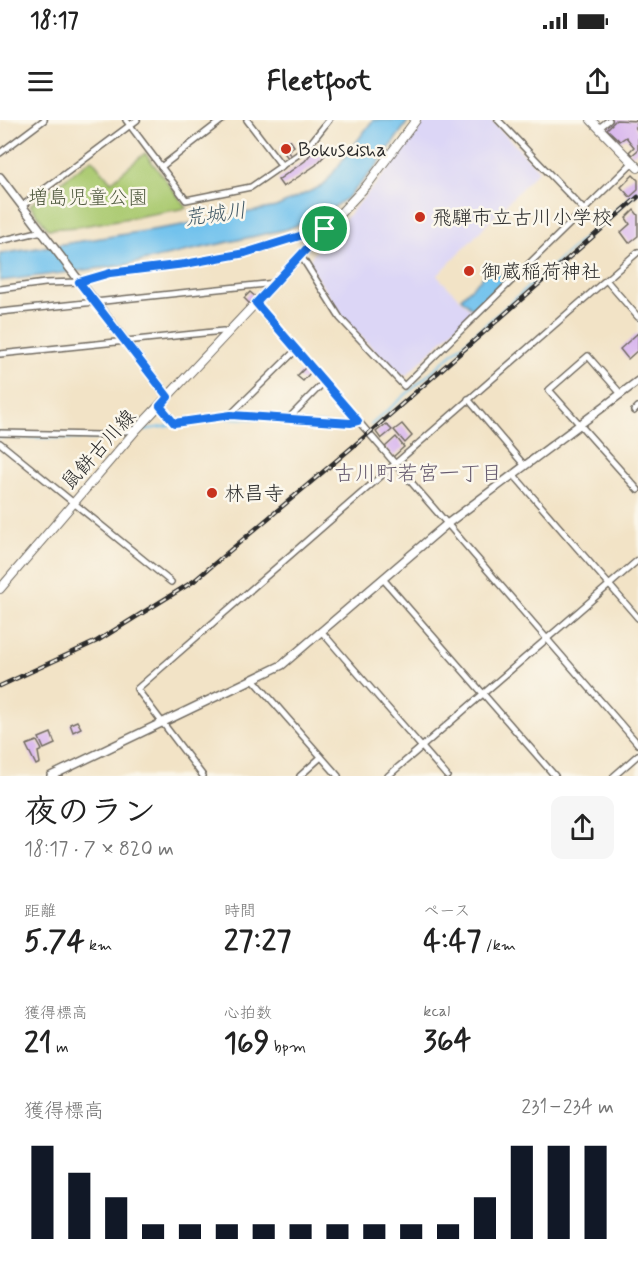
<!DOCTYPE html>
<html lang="ja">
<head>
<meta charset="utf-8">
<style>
	body { margin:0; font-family:Mynerve,"Klee One",sans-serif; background:#f6f6f6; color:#222; height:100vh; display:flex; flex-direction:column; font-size:22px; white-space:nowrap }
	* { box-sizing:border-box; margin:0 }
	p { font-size:20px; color:#767676 }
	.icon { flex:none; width:33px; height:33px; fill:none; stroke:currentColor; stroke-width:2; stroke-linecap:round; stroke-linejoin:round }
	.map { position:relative; height:656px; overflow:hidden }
	.details { display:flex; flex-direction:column; background:#fff; flex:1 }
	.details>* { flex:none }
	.pin { position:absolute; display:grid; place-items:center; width:51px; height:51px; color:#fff; margin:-26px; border:3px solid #fff; border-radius:50%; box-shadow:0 2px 6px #0007 }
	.round { display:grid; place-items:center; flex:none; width:63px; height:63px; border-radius:12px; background:#f6f6f6 }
	.headline { display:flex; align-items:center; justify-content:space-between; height:102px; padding:0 24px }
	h1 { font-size:33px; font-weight:700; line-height:45px }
	.stats { display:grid; grid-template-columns:repeat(3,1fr); gap:9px; height:102px; padding:6px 24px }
	.stats div { display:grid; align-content:center }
	.stats b { font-size:30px; font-weight:700 }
	.stats small { font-size:16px; font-weight:400 }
	.stats p { font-size:16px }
	.chart { height:168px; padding:12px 24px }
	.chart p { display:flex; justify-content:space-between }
	.chart svg { width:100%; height:108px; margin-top:6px; stroke:#111827; stroke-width:6 }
	.status { display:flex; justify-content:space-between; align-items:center; height:42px; padding:0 30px; background:#fff; direction:ltr }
	.status svg { height:16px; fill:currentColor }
	header { display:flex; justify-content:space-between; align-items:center; height:78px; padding:0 24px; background:#fff; font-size:27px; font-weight:700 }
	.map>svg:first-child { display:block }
</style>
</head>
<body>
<div class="status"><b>18:17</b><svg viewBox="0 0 49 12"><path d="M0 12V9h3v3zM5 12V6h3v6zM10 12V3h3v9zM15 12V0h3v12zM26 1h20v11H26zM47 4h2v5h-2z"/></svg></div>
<header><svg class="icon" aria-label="menu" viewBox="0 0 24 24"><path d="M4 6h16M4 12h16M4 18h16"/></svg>Fleetfoot<svg class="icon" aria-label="share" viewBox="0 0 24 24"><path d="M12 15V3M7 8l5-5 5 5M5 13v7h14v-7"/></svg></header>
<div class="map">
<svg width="638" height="656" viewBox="0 0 638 656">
	<rect width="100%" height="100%" fill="#fbf7ec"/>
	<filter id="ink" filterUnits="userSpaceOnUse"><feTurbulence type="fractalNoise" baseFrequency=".0167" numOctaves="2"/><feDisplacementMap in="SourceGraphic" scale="12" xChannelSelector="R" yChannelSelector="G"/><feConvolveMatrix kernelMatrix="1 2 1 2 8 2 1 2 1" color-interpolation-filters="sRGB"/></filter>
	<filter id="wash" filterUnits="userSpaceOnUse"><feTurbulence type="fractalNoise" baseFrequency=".008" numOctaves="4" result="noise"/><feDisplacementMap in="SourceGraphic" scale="24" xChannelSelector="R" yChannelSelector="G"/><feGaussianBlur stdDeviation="1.35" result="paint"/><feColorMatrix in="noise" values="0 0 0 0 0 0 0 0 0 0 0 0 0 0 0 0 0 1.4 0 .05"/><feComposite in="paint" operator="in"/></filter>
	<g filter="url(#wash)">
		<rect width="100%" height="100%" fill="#f2e3c6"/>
		<polygon fill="#dcd6f6" points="426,0 491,0 539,50 437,156 472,191 407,255 399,255 344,199 309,145 311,137 381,58"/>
		<polygon fill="#abca71" stroke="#6b7a4e" stroke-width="1.5" points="145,33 187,88 77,107 48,109 30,85 92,39 111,62"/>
		<g fill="#72c2ed" stroke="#4e768c" stroke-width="1.5">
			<polygon points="373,0 409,0 375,48 348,77 323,95 287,109 125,145 0,161 0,134 177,106 276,87 324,65"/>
			<polygon points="493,147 505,160 475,191 461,178"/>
		</g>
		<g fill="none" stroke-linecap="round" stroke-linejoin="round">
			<g stroke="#72c2ed" stroke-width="2">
				<polyline points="226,298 259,299"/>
				<polyline points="289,301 309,303"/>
				<polyline points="315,303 325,304"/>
				<polyline points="371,305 638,71"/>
				<polyline points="143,310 208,300"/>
				<polyline points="0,317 101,319 127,314"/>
			</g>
		</g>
		<g id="blocks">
			<g fill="#d7b3ee">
				<polygon points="616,0 638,1 635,7 638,11 638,30 632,35 629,32 634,27 626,17 620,21 607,9"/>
				<polygon points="290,20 294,26 287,31 291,36 288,38 280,27"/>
				<polygon points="318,25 326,34 316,45 283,67 278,60 305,41"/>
				<polygon points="633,55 638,60 638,70 630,77 621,67"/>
				<polygon points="634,90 638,95 638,116 629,123 621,112 630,104 626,98"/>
				<polygon points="250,172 258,179 252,186 244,178"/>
				<polygon points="638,213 638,230 628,239 620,229"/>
				<polygon points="306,247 311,252 303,261 297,256"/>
				<polygon points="386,304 392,310 381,319 376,312"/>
				<polygon points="402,304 412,316 405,323 394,310"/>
				<polygon points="396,317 404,327 393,337 385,327"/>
				<polygon points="77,601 81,608 73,612 70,604"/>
				<polygon points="51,613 55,624 44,629 39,618"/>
				<polygon points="37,621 42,630 38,632 40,643 36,645 26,625"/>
			</g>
		</g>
	</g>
	<g filter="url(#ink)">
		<use href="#blocks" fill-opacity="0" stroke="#716b61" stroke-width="1.5"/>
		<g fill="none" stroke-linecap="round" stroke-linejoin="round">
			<g stroke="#716b61" stroke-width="8">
				<g id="minor">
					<polyline points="126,0 186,80 251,67 306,29 329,0"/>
					<polyline points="247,0 282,46"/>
					<polyline points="498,0 584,90"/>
					<polyline points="599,8 609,0"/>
					<polyline points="0,33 44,0"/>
					<polyline points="161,47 222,0"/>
					<polyline points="22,86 137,0"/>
					<polyline points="0,121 42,111"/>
					<polyline points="301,136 340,198 404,266 633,42"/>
					<polyline points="606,160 638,197"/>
					<polyline points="0,169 45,163 79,162 110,153 185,144 245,133 303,115 310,111 325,109"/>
					<polyline points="256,183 638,624"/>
					<polyline points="0,192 275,163"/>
					<polyline points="0,234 223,211 229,212"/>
					<polyline points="621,274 588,236 549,270 638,370"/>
					<polyline points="468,279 525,346"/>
					<polyline points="160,286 174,302 231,295 351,303 358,301"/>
					<polyline points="634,291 638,287"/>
					<polyline points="231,294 296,230"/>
					<polyline points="288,299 324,262"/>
					<polyline points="0,313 100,315 137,309"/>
					<polyline points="0,323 171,462"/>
					<polyline points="513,354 638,498"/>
					<polyline points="383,459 555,656"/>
					<polyline points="321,511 447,656"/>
					<polyline points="254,560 338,656"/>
					<polyline points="203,656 137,569 638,132"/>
					<polyline points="300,656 321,637"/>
					<polyline points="388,656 638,440"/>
					<polyline points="614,656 638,635"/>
				</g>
			</g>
			<g stroke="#716b61" stroke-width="10">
				<g id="tertiary">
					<polyline points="0,57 168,277"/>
					<polyline points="51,656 282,545 447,404 638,261"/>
				</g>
			</g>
			<g stroke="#716b61" stroke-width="10">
				<g id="secondary">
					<polyline points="591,0 638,48"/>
					<polyline points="0,469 137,309 367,65 416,0"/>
				</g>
			</g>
			<use href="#minor" stroke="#fff" stroke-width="5"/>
			<use href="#tertiary" stroke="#fff" stroke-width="7"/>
			<use href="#secondary" stroke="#fff" stroke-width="8"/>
			<g stroke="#2b2b2b" stroke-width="4.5">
				<polyline id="rail" points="0,566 97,521 194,461 369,313 638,77"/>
			</g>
			<use href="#rail" stroke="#fbf7ec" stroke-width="2" stroke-dasharray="7" stroke-linecap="butt"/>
		</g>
	</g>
	<g fill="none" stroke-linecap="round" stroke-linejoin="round" filter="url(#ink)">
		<g stroke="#fff" stroke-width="12">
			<polygon id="route" points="325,109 256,183 358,301 351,303 231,295 174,303 160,286 168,277 79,162 110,153 185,144 245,133 303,115 310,111"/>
		</g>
		<use href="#route" stroke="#1a73e8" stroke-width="8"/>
	</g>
	<g fill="#c8321e" stroke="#fbf7ec" stroke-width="2">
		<circle cx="286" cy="29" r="6"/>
		<circle cx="420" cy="97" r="6"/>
		<circle cx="469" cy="151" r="6"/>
		<circle cx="212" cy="373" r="6"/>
	</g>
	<g text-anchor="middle" stroke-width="5" stroke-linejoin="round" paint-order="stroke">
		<g font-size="20" fill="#2b2b2b" stroke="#fbf7ec" text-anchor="start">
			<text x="298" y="36">Bokuseisha</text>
			<text x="432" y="104">飛騨市立古川小学校</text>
			<text x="481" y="158">御蔵稲荷神社</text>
			<text x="224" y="380">林昌寺</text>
		</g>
		<g font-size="20" fill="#515b40" stroke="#fbf7ec">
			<text x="88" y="84">増島児童公園</text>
		</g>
		<g font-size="20" fill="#2b2b2b" stroke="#fbf7ec">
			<text transform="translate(98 329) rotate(-48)" y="7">鼠餅古川線</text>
		</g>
		<g font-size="21" font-style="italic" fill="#405865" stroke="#fbf7ec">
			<text transform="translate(215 94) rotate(-8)" y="7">荒城川</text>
		</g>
		<g font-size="21" fill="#675b6f" stroke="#fbf7ec">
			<text x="418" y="360">古川町若宮一丁目</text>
		</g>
	</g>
</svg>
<div class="pin" style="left:325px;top:109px;background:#1e9e55"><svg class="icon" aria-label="arrive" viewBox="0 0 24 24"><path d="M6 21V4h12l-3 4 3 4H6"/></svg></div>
</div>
<section class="details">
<div class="headline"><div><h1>夜のラン</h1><p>18:17 · 7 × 820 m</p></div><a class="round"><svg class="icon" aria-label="share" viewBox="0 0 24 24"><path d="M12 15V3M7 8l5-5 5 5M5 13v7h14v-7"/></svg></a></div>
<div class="stats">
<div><p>距離</p><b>5.74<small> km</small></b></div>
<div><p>時間</p><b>27:27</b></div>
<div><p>ペース</p><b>4:47<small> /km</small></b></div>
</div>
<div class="stats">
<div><p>獲得標高</p><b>21<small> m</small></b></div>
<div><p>心拍数</p><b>169<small> bpm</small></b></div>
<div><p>kcal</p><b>364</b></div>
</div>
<div class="chart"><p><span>獲得標高</span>231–234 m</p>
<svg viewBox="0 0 160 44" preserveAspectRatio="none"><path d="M5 44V6M15 44V17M25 44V27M35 44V38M45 44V38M55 44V38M65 44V38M75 44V38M85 44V38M95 44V38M105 44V38M115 44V38M125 44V27M135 44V6M145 44V6M155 44V6"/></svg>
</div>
</section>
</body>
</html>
